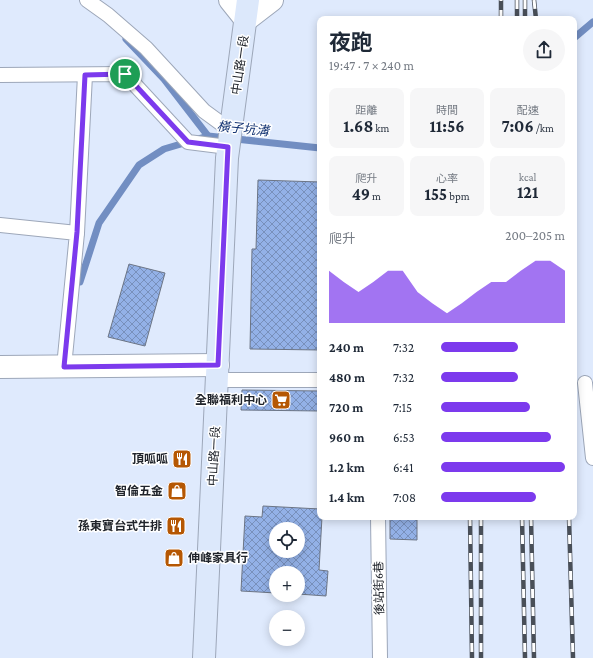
<!DOCTYPE html>
<html lang="zh-TW">
<head>
<meta charset="utf-8">
<style>
	body { margin:0; font-family:"Crimson Pro","Noto Sans TC",serif; background:#f6f6f7; color:#1f2937; height:100vh; display:flex; flex-direction:column; font-size:15px; white-space:nowrap }
	* { box-sizing:border-box; margin:0 }
	p { font-size:13px; color:#747a83 }
	.icon { flex:none; width:22px; height:22px; fill:none; stroke:currentColor; stroke-width:2; stroke-linecap:round; stroke-linejoin:round }
	.map { position:relative; flex:1; overflow:hidden }
	.side { position:absolute; left:317px; top:16px; width:260px; height:504px; display:flex; flex-direction:column; background:#fff; border-radius:8px; box-shadow:0 2px 10px #0003 }
	.side>* { flex:none }
	.controls { position:absolute; left:269px; top:522px; display:grid; gap:8px }
	.controls a { display:grid; place-items:center; width:36px; height:36px; border-radius:50%; background:#fff; box-shadow:0 2px 10px #0003; font-size:20px }
	.pin { position:absolute; display:grid; place-items:center; width:34px; height:34px; color:#fff; margin:-17px; border:2px solid #fff; border-radius:50%; box-shadow:0 1px 4px #0007 }
	.round { display:grid; place-items:center; flex:none; width:42px; height:42px; border-radius:21px; background:#f6f6f7 }
	.overview { display:flex; align-items:center; justify-content:space-between; height:68px; padding:0 12px }
	h1 { font-size:22px; font-weight:700; line-height:30px }
	.stats { display:grid; grid-template-columns:repeat(3,1fr); gap:6px; height:68px; padding:4px 12px }
	.stats div { display:grid; align-content:center; border-radius:8px; background:#f6f6f7; text-align:center }
	.stats b { font-size:17px; font-weight:700 }
	.stats small { font-size:11px; font-weight:400 }
	.stats p { font-size:11px }
	.chart { height:112px; padding:8px 12px }
	.chart p { display:flex; justify-content:space-between }
	.chart svg { width:100%; height:72px; margin-top:4px; fill:#7c3aed; opacity:.7 }
	ul { padding:0 12px; list-style:none; font-size:13px }
	li { display:grid; grid-template-columns:64px 48px 1fr; align-items:center; height:30px }
	li i { height:10px; border-radius:5px; background:#7c3aed }
	.map>svg:first-child { display:block }
</style>
</head>
<body>
<div class="map">
<svg width="593" height="658" viewBox="0 0 593 658">
	<defs>
		<pattern id="building-cross-hatch" width="8" height="8" patternUnits="userSpaceOnUse"><rect width="8" height="8" fill="#93b1e7"/><path d="M0 0l8 8M0 8l8-8" fill="none" stroke="#7890bb"/></pattern>
	</defs>
	<rect width="100%" height="100%" fill="#dfeafd"/>
	<g fill="none" stroke-linecap="round" stroke-linejoin="round">
		<g stroke="#728ec2" stroke-width="7">
			<polyline points="574,38 593,22"/>
			<polyline points="126,39 164,79 208,136"/>
			<polyline points="80,282 99,223 139,165 164,149 208,136 320,148"/>
		</g>
	</g>
	<g fill="url(#building-cross-hatch)" stroke="#6c7585" fill-rule="evenodd">
		<polygon points="258,180 320,182 320,350 250,349 252,249 256,249"/>
		<polygon points="129,264 165,273 145,346 108,337"/>
		<polygon points="242,390 320,391 320,411 241,410"/>
		<path d="M263,506L320,509V517H322L319,570L328,571L326,596L298,594V573H276V593L241,591L245,516L262,517ZM276,529H298V551H276Z"/>
		<polygon points="390,517 417,517 417,540 390,539"/>
	</g>
	<g fill="none" stroke-linecap="round" stroke-linejoin="round">
		<g stroke="#9da7b9" stroke-width="16">
			<g id="service">
				<polyline points="87,0 108,15 146,48 204,111 230,130"/>
				<polyline points="0,75 125,74 188,142 228,147"/>
				<polyline points="0,225 77,233 64,367"/>
				<polyline points="77,233 85,75"/>
				<polyline points="218,380 320,380"/>
				<polyline points="585,383 593,458"/>
				<polyline points="378,517 380,658"/>
			</g>
		</g>
		<g stroke="#9da7b9" stroke-width="24">
			<g id="minor">
				<polyline points="246,20 272,0"/>
				<polyline points="0,367 218,365"/>
			</g>
		</g>
		<g stroke="#9da7b9" stroke-width="24">
			<polyline id="tertiary" points="230,0 246,20"/>
		</g>
		<g stroke="#9da7b9" stroke-width="24">
			<polyline id="secondary" points="204,658 227,158 248,0"/>
		</g>
		<use href="#service" stroke="#fff" stroke-width="14"/>
		<use href="#minor" stroke="#fff" stroke-width="22"/>
		<use href="#tertiary" stroke="#fff" stroke-width="22"/>
		<use href="#secondary" stroke="#dce8fb" stroke-width="22"/>
		<g stroke="#494f58" stroke-width="4.5">
			<g id="rail">
				<polyline points="517,0 517,19"/>
				<polyline points="525,0 525,19"/>
				<polyline points="534,0 536,19"/>
				<polyline points="501,19 501,0"/>
				<polyline points="470,517 472,658"/>
				<polyline points="481,517 481,658"/>
				<polyline points="522,517 525,658"/>
				<polyline points="531,517 534,658"/>
				<polyline points="569,517 573,658"/>
			</g>
		</g>
		<use href="#rail" stroke="#fff" stroke-width="3" stroke-dasharray="9" stroke-linecap="butt"/>
	</g>
	<g fill="none" stroke-linecap="round" stroke-linejoin="round">
		<g stroke="#fff" stroke-width="8">
			<polygon id="route" points="125,74 188,142 228,147 218,365 64,367 77,232 85,75"/>
		</g>
		<use href="#route" stroke="#7c3aed" stroke-width="5"/>
	</g>
	<defs>
		<g id="supermarket-square" transform="scale(1)"><rect x="-9" y="-9" width="18" height="18" rx="4" fill="#b55703" stroke="#fff"/><path d="M-6-5.5h2.5l.6 2H6L4.5 2H-2.5L-4.4-4H-6ZM-1.5 3.2a1.3 1.3 0 1 0 .1 0ZM3 3.2a1.3 1.3 0 1 0 .1 0Z" fill="#fff"/></g>
		<g id="restaurant-square" transform="scale(1)"><rect x="-9" y="-9" width="18" height="18" rx="4" fill="#b55703" stroke="#fff"/><path d="M-5-6h1v4h1v-4h1v4h1v-4h1v5L-1.5 .5V6h-2V.5L-5-1ZM5-6V6H3V1.5H1.5Q1.5-4 5-6Z" fill="#fff"/></g>
		<g id="shop-square" transform="scale(1)"><rect x="-9" y="-9" width="18" height="18" rx="4" fill="#b55703" stroke="#fff"/><path d="M-5-2.5h2.3a2.7 3.5 0 0 1 5.4 0H5L5.5 6h-11ZM-1.5-2.5h3a1.5 2.3 0 0 0-3 0Z" fill="#fff"/></g>
	</defs>
	<g fill-rule="evenodd">
		<use href="#supermarket-square" x="281" y="400"/>
		<use href="#restaurant-square" x="182" y="459"/>
		<use href="#shop-square" x="177" y="491"/>
		<use href="#restaurant-square" x="176" y="526"/>
		<use href="#shop-square" x="174" y="558"/>
	</g>
	<g text-anchor="middle" stroke-width="3" stroke-linejoin="round" paint-order="stroke">
		<g font-size="12" fill="#20242b" stroke="#fff">
			<text transform="translate(240 65) rotate(-82)" y="4">中山路一段</text>
			<text transform="translate(214 456) rotate(-87)" y="4">中山路一段</text>
			<text transform="translate(379 588) rotate(-91)" y="4">後站街6巷</text>
		</g>
		<g font-size="12" font-weight="bold" fill="#20242b" stroke="#fff" text-anchor="end">
			<text x="267" y="404">全聯福利中心</text>
			<text x="168" y="463">頂呱呱</text>
			<text x="163" y="495">智倫五金</text>
			<text x="162" y="530">孫東寶台式牛排</text>
			<text x="188" y="562" text-anchor="start">伸峰家具行</text>
		</g>
		<g font-size="13" font-style="italic" fill="#143473" stroke="#fff">
			<text transform="translate(243 128) rotate(6)" y="5">橫子坑溝</text>
		</g>
	</g>
</svg>
<div class="controls">
<a><svg class="icon" aria-label="locate" viewBox="0 0 24 24"><circle cx="12" cy="12" r="6"/><path d="M12 2v4M12 18v4M2 12h4M18 12h4"/></svg></a>
<a>+</a>
<a>−</a>
</div>
<div class="pin" style="left:125px;top:74px;background:#1e9e55"><svg class="icon" aria-label="arrive" viewBox="0 0 24 24"><path d="M6 21V4h12l-3 4 3 4H6"/></svg></div>
<section class="side">
<div class="overview"><div><h1>夜跑</h1><p>19:47 · 7 × 240 m</p></div><a class="round"><svg class="icon" aria-label="share" viewBox="0 0 24 24"><path d="M12 15V3M7 8l5-5 5 5M5 13v7h14v-7"/></svg></a></div>
<div class="stats">
<div><p>距離</p><b>1.68<small> km</small></b></div>
<div><p>時間</p><b>11:56</b></div>
<div><p>配速</p><b>7:06<small> /km</small></b></div>
</div>
<div class="stats">
<div><p>爬升</p><b>49<small> m</small></b></div>
<div><p>心率</p><b>155<small> bpm</small></b></div>
<div><p>kcal</p><b>121</b></div>
</div>
<div class="chart"><p><span>爬升</span>200–205 m</p>
<svg viewBox="0 0 160 44" preserveAspectRatio="none"><path d="M0 44V12L10 19L20 25L30 19L40 12L50 12L60 25L70 32L80 38L90 32L100 25L110 19L120 19L130 12L140 6L150 6L160 12V44z"/></svg>
</div>
<ul>
<li><b>240 m</b>7:32<i style="width:62%"></i></li>
<li><b>480 m</b>7:32<i style="width:62%"></i></li>
<li><b>720 m</b>7:15<i style="width:72%"></i></li>
<li><b>960 m</b>6:53<i style="width:89%"></i></li>
<li><b>1.2 km</b>6:41<i style="width:100%"></i></li>
<li><b>1.4 km</b>7:08<i style="width:77%"></i></li>
</ul>
</section>
</div>
</body>
</html>
